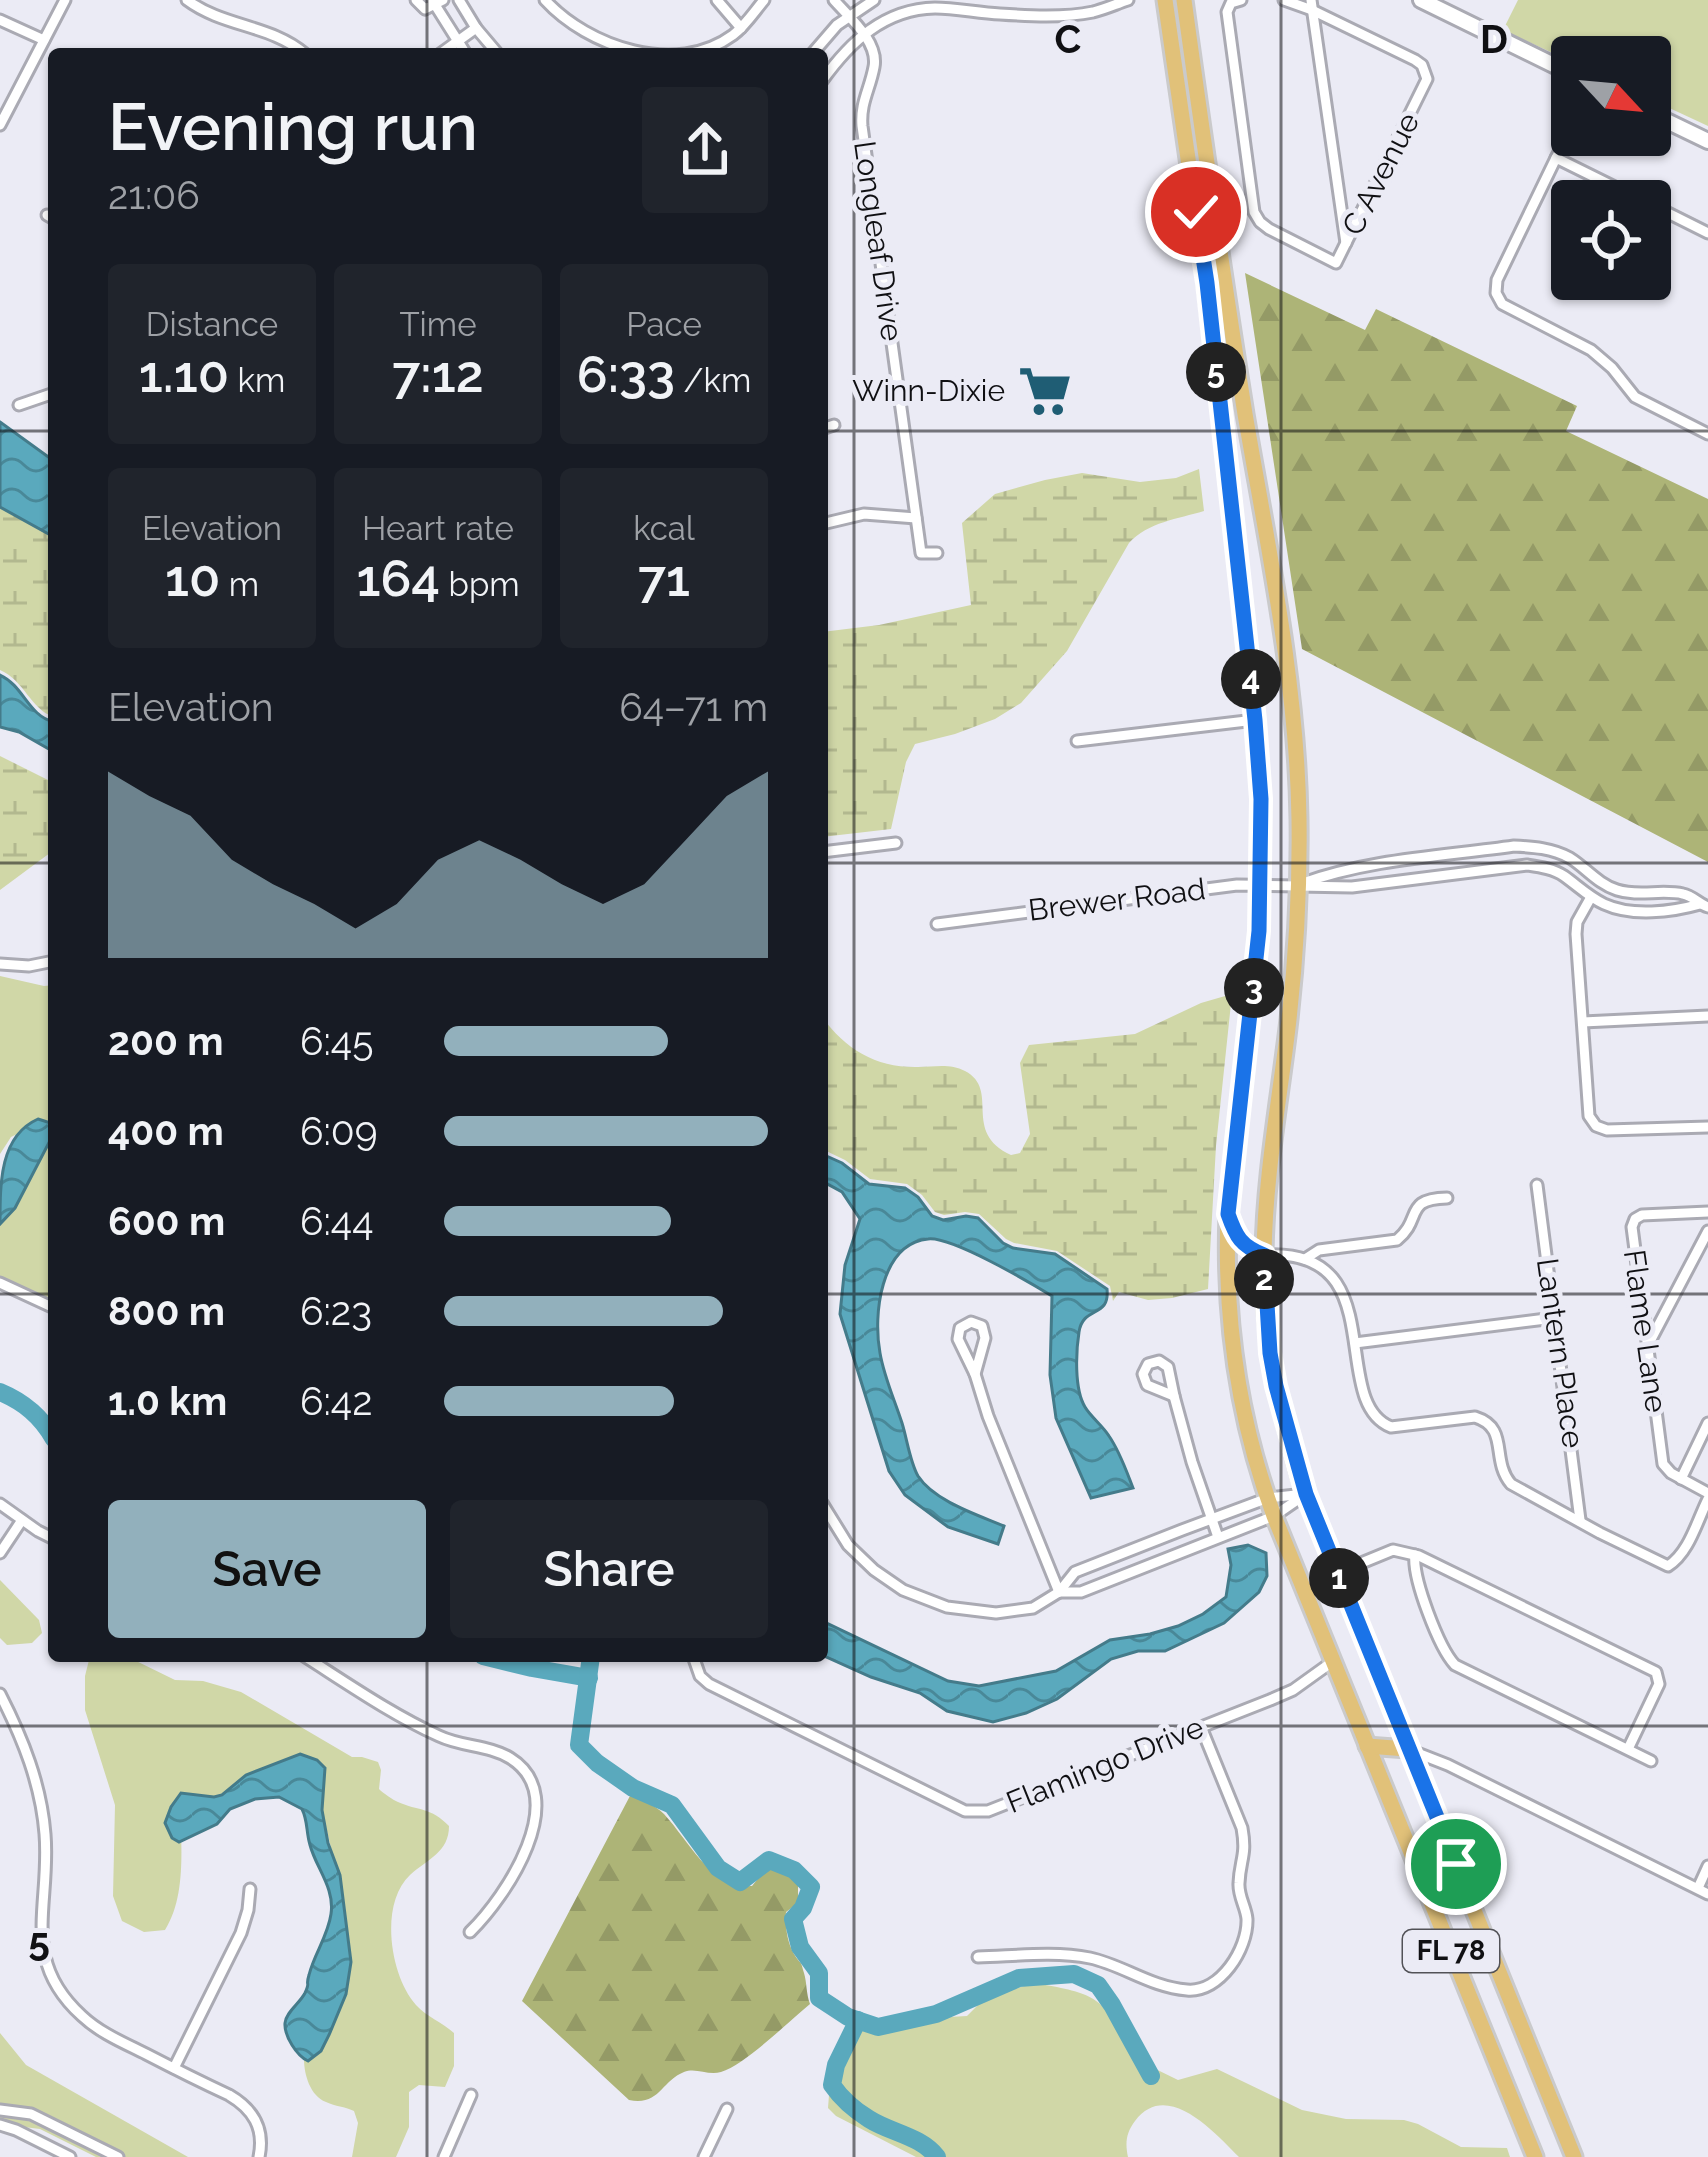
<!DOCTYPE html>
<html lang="en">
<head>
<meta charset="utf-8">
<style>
	body { margin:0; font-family:Raleway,sans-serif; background:#20242c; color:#f1f3f6; height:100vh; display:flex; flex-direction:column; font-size:45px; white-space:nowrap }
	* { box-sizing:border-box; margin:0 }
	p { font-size:39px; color:#9ea1a6 }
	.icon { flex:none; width:66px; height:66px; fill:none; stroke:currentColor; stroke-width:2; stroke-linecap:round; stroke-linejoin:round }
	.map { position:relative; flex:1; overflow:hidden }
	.details { position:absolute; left:48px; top:48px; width:780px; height:1614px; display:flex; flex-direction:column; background:#171b24; border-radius:12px; box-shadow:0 3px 9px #0004 }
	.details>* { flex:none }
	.needle { width:78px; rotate:116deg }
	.fabs { position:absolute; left:1551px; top:36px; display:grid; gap:24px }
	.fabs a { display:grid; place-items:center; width:120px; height:120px; border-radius:12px; background:#171b24; box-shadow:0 3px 9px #0004; font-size:60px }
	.pin { position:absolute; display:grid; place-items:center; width:102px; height:102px; color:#fff; margin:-51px; border:6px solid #fff; border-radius:50%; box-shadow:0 3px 12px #0007 }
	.km { position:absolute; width:60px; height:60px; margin:-30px; border-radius:50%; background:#222; color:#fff; font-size:33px; line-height:60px; text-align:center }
	.round { display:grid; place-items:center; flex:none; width:126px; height:126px; border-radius:12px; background:#20242c }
	.head { display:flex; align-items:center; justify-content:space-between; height:204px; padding:0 60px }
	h1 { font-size:66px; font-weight:600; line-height:90px }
	.stats { display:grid; grid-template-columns:repeat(3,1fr); gap:18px; height:204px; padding:12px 60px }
	.stats div { display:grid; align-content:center; border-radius:12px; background:#20242c; text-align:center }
	.stats b { font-size:51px; font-weight:600 }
	.stats small { font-size:33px; font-weight:400 }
	.stats p { font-size:33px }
	.chart { height:336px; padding:24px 60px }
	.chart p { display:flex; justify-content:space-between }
	.chart svg { width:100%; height:216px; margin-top:12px; fill:#92b0bc; opacity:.7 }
	.cta { display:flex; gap:24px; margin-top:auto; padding:24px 60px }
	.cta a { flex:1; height:138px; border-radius:12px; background:#92b0bc; color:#111; font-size:48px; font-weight:600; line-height:138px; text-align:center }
	.cta a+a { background:#20242c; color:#f1f3f6 }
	ul { padding:0 60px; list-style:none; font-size:39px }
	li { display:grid; grid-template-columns:192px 144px 1fr; align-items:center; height:90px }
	li i { height:30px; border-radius:15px; background:#92b0bc }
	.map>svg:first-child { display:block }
</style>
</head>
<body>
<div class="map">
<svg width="1708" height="2157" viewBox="0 0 1708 2157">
	<defs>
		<pattern id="forest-firs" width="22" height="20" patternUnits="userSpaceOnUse" patternTransform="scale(3)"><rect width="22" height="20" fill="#adb477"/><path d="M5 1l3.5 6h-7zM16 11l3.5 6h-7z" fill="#949a66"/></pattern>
		<pattern id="wetland-marsh" width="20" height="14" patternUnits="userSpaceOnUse" patternTransform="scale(3)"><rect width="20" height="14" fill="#d0d7a7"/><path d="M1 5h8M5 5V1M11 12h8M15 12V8" fill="none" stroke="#b2b88f"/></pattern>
		<pattern id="water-waves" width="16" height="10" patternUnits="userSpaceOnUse" patternTransform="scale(3)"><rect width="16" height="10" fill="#5aa9bd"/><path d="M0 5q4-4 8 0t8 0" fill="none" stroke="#498898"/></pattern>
	</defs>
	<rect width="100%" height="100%" fill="#ebebf5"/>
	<g fill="#d0d7a7">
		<polygon points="1518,0 1708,0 1708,126 1650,99 1650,57 1572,57 1572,62 1503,30"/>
		<polygon points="0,976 44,986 54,985 54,1124 46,1120 11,1137 0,1154"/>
		<polygon points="54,1133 54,1312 0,1286 0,1224 15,1208"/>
		<polygon points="0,1580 39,1620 42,1633 32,1643 7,1645 0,1638"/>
		<path d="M90,1656H126L175,1680L203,1681L241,1692L352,1757H362L378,1762L381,1770L379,1789C383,1793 393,1800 398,1802C418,1811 431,1807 449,1826C449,1852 428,1859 410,1875C379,1904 390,1976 416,2005C427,2017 442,2022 454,2033V2066L445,2087L419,2085L409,2092V2127L396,2157H352L358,2123L354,2111C344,2106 336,2107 326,2102C310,2096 304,2074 304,2059L308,2061L329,2035L346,1994L350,1970L345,1907L322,1810L324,1766L317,1759L300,1754L246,1775L222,1795L214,1797L181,1794C179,1836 189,1892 165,1930L144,1932L122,1921L113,1896L115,1805L85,1710V1676Z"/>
		<path d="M1034,1983C1099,1994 1105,1997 1131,2057L1178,2080L1217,2069L1302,2110L1346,2119L1404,2120L1418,2124L1461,2147L1507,2148L1510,2157H1239C1216,2134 1167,2078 1135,2121C1126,2133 1125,2143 1128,2157H916L836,2116L828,2108L829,2095L858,2022L967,2016L985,1998Z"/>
		<polygon points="0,2033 26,2065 188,2157 96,2157 40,2129 0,2124"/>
	</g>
	<g fill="url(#forest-firs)">
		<polygon points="1245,273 1365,330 1376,309 1577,406 1566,431 1708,499 1708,862 1302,649"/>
		<path d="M631,1794C642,1800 655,1805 664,1814C689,1841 711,1889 752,1886L765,1870H785L798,1885V1903L786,1912C785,1926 787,1942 794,1954C802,1967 800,1958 804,1973C807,1983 806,1993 810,2004C788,2022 746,2064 721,2072C708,2076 696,2067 684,2072C661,2081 660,2106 629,2100L522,2001Z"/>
	</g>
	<g fill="url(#wetland-marsh)">
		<path d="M1199,469L1204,511C1178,519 1148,522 1129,543L1067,651L1021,703L995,719L955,734L915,744L906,762L891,829L822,837V632L879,625L971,605L962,523L995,494L1045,480L1082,473L1140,482L1176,478Z"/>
		<path d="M0,507L54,537V717C30,709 25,681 0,670Z"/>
		<polygon points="0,756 54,783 54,850 0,890"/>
		<path d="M1232,994L1216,1146L1208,1289L1172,1298L1148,1300L1119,1292L1113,1301L1110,1286L1057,1251L1014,1243L1006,1239L979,1214L965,1212L944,1215L935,1212L922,1195L907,1184L870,1179L845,1160L822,1149V1017C846,1050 877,1068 918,1067C934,1067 950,1063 965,1071C1001,1090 961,1132 1011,1155L1020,1153L1030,1134L1020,1063L1029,1045L1135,1034L1201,1003Z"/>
	</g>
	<g fill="url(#water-waves)" stroke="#447b8a" stroke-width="3">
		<polygon points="0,422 54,461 54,537 0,507"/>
		<path d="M0,675C24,686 28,716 54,722V752L19,732L0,727Z"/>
		<path d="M38,1119L54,1124V1133L15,1208L0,1224C0,1182 0,1136 38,1119Z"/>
		<path d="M822,1154L842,1163L869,1184L905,1188L918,1197L932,1216L943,1220L966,1216L978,1218L1003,1243L1013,1248L1055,1254L1107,1289C1110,1319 1083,1305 1079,1332C1076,1351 1074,1389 1085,1407C1090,1416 1103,1426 1109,1436C1120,1452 1126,1470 1133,1488L1091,1498L1056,1418L1050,1375L1052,1296C1031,1283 951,1236 928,1239C880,1244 873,1316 880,1353C884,1377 895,1401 902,1423C907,1439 910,1462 918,1476C934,1501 978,1515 1004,1526L998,1544L948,1527L905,1495L889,1471L840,1314L845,1265L860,1219L842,1192L822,1181Z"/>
		<polygon points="1248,1545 1266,1553 1267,1576 1259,1592 1224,1623 1165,1651 1138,1651 1111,1659 1057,1699 1026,1713 993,1722 947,1711 920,1693 871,1677 822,1655 822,1621 948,1681 979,1686 1056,1671 1110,1640 1150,1634 1178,1626 1203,1614 1226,1597 1231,1565 1228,1549"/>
		<path d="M300,1754L317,1760L325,1768L322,1810L328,1843L340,1875L351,1962L346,1994L329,2035L321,2051L308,2061C297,2056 284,2036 285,2023C286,2012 300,2003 305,1993C311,1980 305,1988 309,1975C314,1954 328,1936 331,1914C335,1888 316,1868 310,1845C306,1832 308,1821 302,1809L279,1797L255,1799L230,1809L217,1824L179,1842L172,1838L165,1823L171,1807L181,1793L214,1797L222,1795L246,1775Z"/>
	</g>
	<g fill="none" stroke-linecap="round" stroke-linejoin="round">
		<g stroke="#5aa9bd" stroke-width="18">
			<path d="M0,1392C24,1402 41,1416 54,1439"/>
			<polyline points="483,1656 532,1668 589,1678"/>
			<polyline points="591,1656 579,1745 597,1763 633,1788 672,1805 718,1868 740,1882 769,1860 794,1870 811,1887 803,1908 793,1919 800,1947 819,1973 819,1998 848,2017 878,2027 936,2014 1019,1978 1074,1974 1098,1985 1112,2005 1151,2076"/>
			<path d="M858,2020L836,2065L832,2085C841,2098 856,2111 869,2119C891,2133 921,2136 937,2157"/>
		</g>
		<g stroke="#aaaab3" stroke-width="15">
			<g id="street">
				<path d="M187,0C223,27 272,25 305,54"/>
				<polyline points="416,0 425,9 443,0"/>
				<polyline points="432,0 466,54"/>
				<polyline points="459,0 476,28 498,54"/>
				<path d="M545,0C588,47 676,77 733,35C745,26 754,12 764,0"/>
				<polyline points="717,0 741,28"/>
				<path d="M834,0C849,17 879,42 874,67C870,89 860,103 862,126L921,553H937"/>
				<polyline points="1241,0 1231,3 1227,12 1254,212 1260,222 1269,229 1336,263 1427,79 1422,65 1415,60 1312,10 1284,0"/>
				<polyline points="1311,0 1346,243"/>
				<polyline points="0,20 44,40"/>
				<polyline points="440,54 476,28"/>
				<polyline points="812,54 837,25 874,0"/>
				<path d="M822,81C850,42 884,9 935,8C956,8 978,13 1000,14C1029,16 1064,18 1093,12C1105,9 1116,4 1128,0"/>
				<polyline points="0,125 65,0"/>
				<polyline points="1556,158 1572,127"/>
				<polyline points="1643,201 1556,158 1497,280 1496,293 1502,304 1591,350 1612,368 1635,397 1708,434"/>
				<polyline points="1650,204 1708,233"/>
				<polyline points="47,215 54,219"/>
				<polyline points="19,405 54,393"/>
				<polyline points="822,429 834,425"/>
				<polyline points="822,524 864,514 916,518"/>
				<polyline points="1077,741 1255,720"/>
				<polyline points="822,852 896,843"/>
				<path d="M1303,883C1370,859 1444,856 1514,846C1533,847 1552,848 1570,858C1586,868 1598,884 1617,890C1638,897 1662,889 1683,894C1693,896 1699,904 1708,907"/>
				<polyline points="1591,897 1577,922 1576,934 1589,1116 1596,1126 1607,1130 1708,1127"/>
				<path d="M937,924L1237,885L1352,887L1527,865C1540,867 1554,869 1564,876C1578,886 1589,897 1604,904C1632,917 1672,912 1700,904"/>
				<polyline points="0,964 29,966 54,961"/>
				<polyline points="1583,1022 1708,1016"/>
				<polyline points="1537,1185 1580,1520"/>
				<polyline points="1708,1212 1642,1215 1635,1219 1632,1227 1663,1464 1671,1473 1708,1493"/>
				<path d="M1263,1255C1395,1246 1326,1401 1391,1427L1475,1417C1510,1428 1490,1459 1511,1484L1600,1533L1668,1566C1689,1553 1697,1521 1708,1499"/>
				<path d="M1305,1259L1319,1250L1397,1240C1423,1219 1403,1199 1447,1198"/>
				<polyline points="0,1283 54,1308"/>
				<polygon points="971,1322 982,1326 985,1338 975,1374 958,1339 960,1328"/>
				<polyline points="1355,1343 1554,1318"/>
				<polyline points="1647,1347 1708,1231"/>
				<polygon points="1159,1361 1168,1367 1174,1396 1147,1385 1143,1374 1148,1364"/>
				<polyline points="975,1374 988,1416 1059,1592"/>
				<polyline points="1174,1396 1192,1462 1218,1537"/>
				<polyline points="1681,1479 1708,1423"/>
				<polyline points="822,1503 848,1545 874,1570 903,1590 947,1607 996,1613 1033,1608 1059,1592 1075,1572 1182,1530 1268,1498 1305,1494"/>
				<polyline points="0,1504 38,1531 54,1539"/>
				<polyline points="0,1553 22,1520"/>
				<path d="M1415,1555C1412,1578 1439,1648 1455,1665L1651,1761"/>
				<polyline points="1337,1573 1393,1550 1419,1556 1656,1672 1659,1684 1628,1749"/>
				<polyline points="1059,1592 1081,1592 1274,1516 1303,1496"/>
				<path d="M304,1656C348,1684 391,1714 439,1736C462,1747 489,1745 510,1758C573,1797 506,1897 470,1932"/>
				<polyline points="693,1656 700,1676 709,1684 965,1811 988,1811 1270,1700 1293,1690 1332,1662"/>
				<path d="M0,1694C23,1739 41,1784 45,1834C51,1905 19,1959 82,2016C100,2033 124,2043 146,2054C173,2068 201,2082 229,2095C253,2109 265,2128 259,2157"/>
				<polyline points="1407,1749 1448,1765 1708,1894"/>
				<polyline points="1698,1888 1708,1866"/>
				<path d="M978,1957C1015,1956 1054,1951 1090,1958C1123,1965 1150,1987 1187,1990C1220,1993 1248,1949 1247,1919C1246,1907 1238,1896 1239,1883C1240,1859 1247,1856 1242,1828L1201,1727"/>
				<polyline points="174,2068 241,1933 248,1910 250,1889"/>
				<polyline points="0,2110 31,2114 118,2157"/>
				<polyline points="0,2125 16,2130 70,2157"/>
				<polyline points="444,2157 471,2095"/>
				<polyline points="704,2157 727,2109"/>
			</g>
		</g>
		<g stroke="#aaaab3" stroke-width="20">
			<g id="secondary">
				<polyline points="1421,0 1572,74"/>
				<polyline points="1650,113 1708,141"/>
			</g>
		</g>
		<g stroke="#cacacb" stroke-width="21">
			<g id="primary">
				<path d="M1165,0L1206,283L1255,720L1261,799L1259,931L1228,1214C1224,1318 1238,1419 1274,1516L1535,2157"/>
				<path d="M1184,0C1203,138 1223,276 1245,414C1268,548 1297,682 1299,819C1300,888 1296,959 1288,1028C1279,1103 1265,1178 1264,1254C1262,1337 1281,1415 1305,1494L1574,2157"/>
				<path d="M1231,1223C1238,1242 1245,1248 1263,1255"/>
				<polyline points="1367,1746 1407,1749"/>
			</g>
		</g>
		<use href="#street" stroke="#fff" stroke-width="9"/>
		<use href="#secondary" stroke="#fff" stroke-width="14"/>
		<use href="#primary" stroke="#e1c179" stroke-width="15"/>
	</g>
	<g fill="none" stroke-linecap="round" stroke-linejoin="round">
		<g stroke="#fff" stroke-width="24">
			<path id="route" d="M1196,212L1207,283L1255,720L1261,799L1259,931L1228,1214C1236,1237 1241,1246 1264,1255L1270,1353L1276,1386L1306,1494L1456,1864"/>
		</g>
		<use href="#route" stroke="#1a73e8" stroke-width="15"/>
	</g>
	<path fill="none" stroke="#101013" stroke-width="3" stroke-opacity="0.55" d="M427,0V54M854,0V2157M1281,0V2157M0,431H54M822,431H1708M0,863H54M822,863H1708M0,1294H54M822,1294H1708M427,1656V2157M0,1726H1708"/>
	<defs>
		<g id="supermarket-bare" transform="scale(4.14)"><path d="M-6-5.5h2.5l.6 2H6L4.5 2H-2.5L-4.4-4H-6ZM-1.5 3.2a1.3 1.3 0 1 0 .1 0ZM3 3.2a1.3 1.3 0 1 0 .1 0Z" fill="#1f5d74" stroke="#ebebf5" stroke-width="2.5" paint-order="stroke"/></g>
	</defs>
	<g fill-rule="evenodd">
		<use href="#supermarket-bare" x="1045" y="391"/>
	</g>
	<g text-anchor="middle" stroke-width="10" stroke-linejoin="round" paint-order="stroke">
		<rect fill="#ebebf5" stroke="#525257" stroke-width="3" x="1403" y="1930" width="96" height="42" rx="9"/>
		<g font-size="27" font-weight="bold" fill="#101013">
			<text x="1451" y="1960">FL 78</text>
		</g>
		<g font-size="30" fill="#101013" stroke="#ebebf5">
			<text transform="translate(1381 174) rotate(-63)" y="10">C Avenue</text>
			<text transform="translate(878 241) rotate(82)" y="10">Longleaf Drive</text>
			<text transform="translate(1117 900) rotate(-7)" y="10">Brewer Road</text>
			<text transform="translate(1645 1331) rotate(82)" y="10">Flame Lane</text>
			<text transform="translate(1560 1353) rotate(82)" y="10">Lantern Place</text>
			<text transform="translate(1105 1765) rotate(-22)" y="10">Flamingo Drive</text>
		</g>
		<g font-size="30" fill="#101013" stroke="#ebebf5" text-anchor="end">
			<text x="1005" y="401">Winn-Dixie</text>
		</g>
	</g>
	<g font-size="39" text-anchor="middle" font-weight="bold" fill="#101013" stroke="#ebebf5" stroke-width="10" stroke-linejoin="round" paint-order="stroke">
		<text x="1068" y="53">C</text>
		<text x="1494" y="53">D</text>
		<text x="39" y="1955">5</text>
	</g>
</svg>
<div class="fabs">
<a><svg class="needle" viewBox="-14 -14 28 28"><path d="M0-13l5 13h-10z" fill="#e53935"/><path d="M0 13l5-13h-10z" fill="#9ea1a6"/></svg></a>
<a><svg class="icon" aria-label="locate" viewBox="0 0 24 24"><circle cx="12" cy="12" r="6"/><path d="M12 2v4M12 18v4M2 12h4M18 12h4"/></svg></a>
</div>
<div class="pin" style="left:1456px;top:1864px;background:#1e9e55"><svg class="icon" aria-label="arrive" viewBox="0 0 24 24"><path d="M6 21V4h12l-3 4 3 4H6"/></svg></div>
<div class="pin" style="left:1196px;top:212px;background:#d93025"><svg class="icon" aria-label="check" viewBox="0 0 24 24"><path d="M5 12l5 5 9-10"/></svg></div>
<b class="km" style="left:1339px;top:1578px">1</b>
<b class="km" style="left:1264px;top:1279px">2</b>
<b class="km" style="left:1254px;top:988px">3</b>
<b class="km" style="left:1251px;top:679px">4</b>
<b class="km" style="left:1216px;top:372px">5</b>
<section class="details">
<div class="head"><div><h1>Evening run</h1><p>21:06</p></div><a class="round"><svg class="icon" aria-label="share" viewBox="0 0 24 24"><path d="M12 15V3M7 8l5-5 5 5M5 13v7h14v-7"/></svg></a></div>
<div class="stats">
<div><p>Distance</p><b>1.10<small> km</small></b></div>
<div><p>Time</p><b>7:12</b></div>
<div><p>Pace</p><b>6:33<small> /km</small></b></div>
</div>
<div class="stats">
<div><p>Elevation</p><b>10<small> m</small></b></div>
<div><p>Heart rate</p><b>164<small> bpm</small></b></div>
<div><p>kcal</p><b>71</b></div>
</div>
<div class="chart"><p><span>Elevation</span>64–71 m</p>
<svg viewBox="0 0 160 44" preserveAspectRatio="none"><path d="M0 44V6L10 11L20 15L30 24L40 29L50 33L60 38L70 33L80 24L90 20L100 24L110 29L120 33L130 29L140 20L150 11L160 6V44z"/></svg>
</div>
<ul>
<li><b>200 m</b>6:45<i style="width:69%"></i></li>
<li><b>400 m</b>6:09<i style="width:100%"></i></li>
<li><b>600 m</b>6:44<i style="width:70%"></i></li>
<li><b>800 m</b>6:23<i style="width:86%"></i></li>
<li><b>1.0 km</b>6:42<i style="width:71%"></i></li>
</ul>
<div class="cta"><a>Save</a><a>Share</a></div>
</section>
</div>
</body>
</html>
